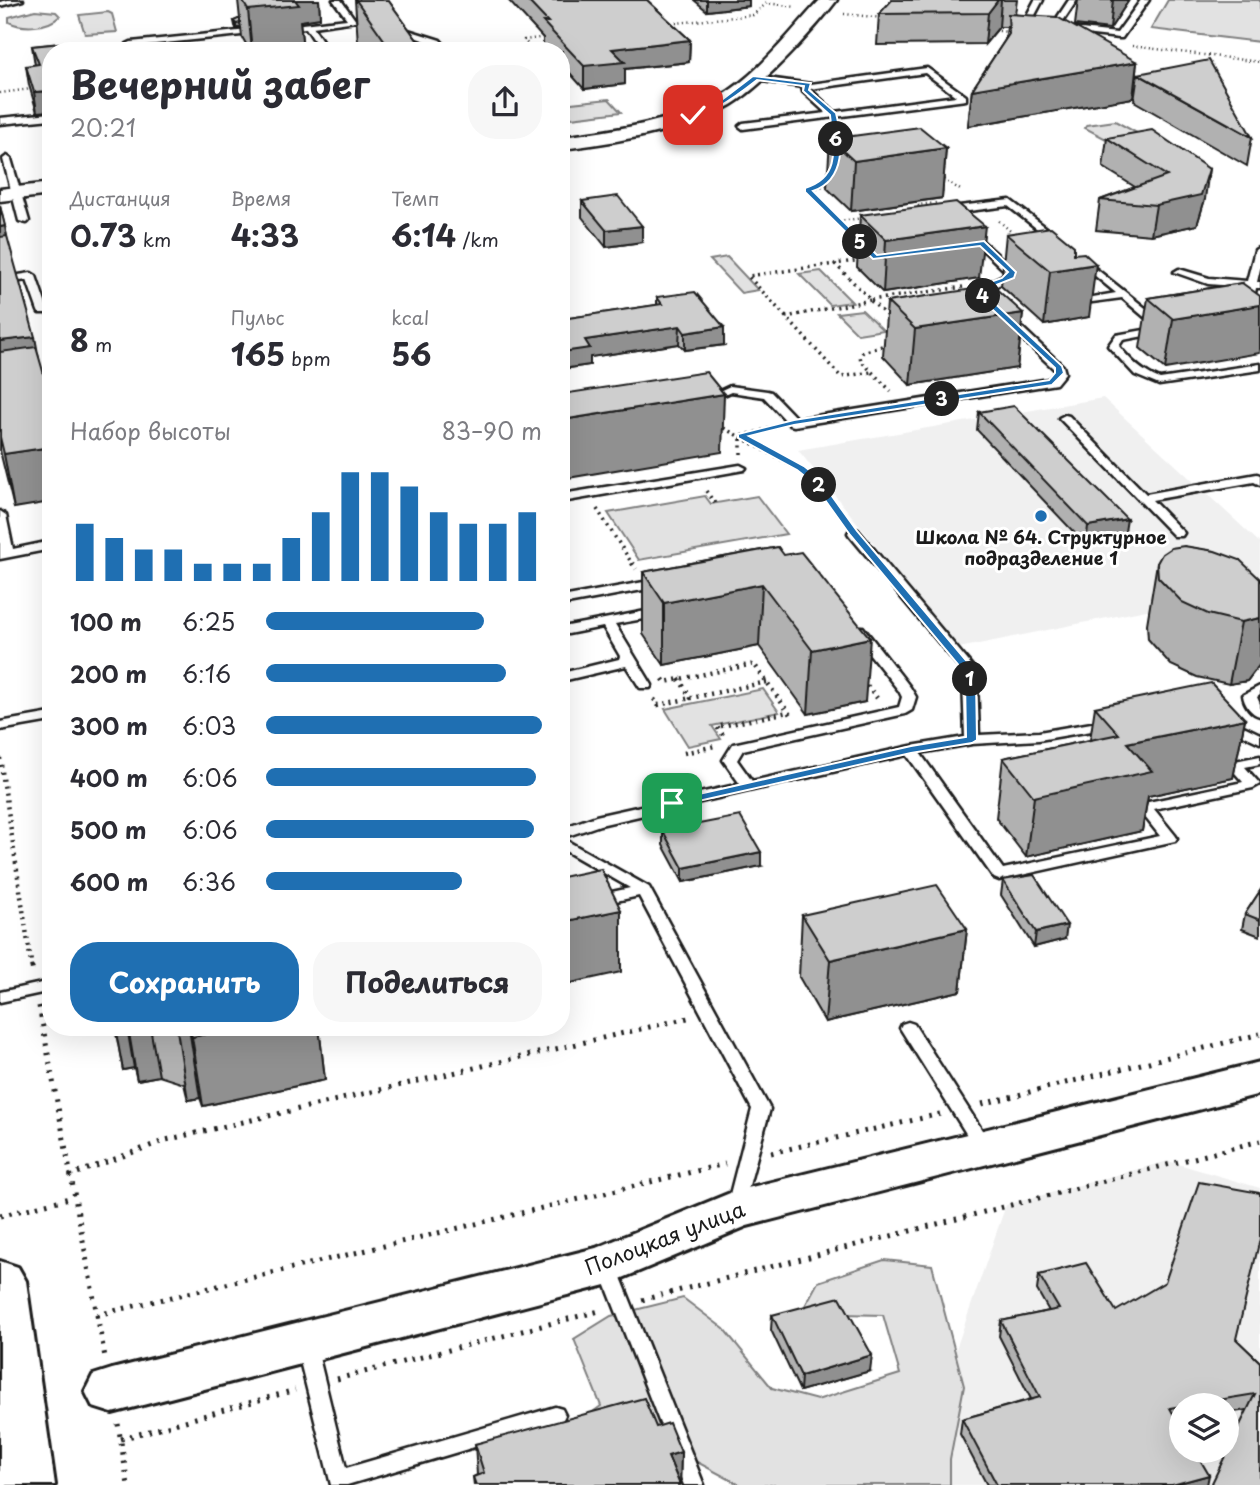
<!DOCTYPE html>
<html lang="ru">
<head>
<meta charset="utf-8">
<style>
	body { margin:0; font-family:"Playpen Sans",sans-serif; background:#f7f7f7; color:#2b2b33; height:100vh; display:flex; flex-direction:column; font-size:26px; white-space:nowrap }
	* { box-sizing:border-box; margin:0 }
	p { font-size:23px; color:#7c7c81 }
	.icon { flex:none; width:38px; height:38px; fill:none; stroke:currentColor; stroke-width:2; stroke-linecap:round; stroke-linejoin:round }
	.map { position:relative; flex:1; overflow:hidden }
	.drawer { position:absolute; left:42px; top:42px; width:528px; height:994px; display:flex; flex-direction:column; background:#fff; border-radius:28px; box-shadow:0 7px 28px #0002 }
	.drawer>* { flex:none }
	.buttons { position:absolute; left:1169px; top:1393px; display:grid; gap:14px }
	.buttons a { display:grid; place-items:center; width:70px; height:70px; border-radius:50%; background:#fff; box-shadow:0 7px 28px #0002; font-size:35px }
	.pin { position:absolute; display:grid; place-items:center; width:60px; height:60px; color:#fff; margin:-30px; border-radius:14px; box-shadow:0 4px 10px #0006 }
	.km { position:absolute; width:35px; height:35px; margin:-18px; border-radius:50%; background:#222; color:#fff; font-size:19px; line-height:35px; text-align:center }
	.round { display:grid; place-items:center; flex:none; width:74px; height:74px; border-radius:28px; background:#f7f7f7 }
	.summary { display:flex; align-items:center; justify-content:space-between; height:119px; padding:0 28px }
	h1 { font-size:38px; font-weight:700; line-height:52px }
	.figures { display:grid; grid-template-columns:repeat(3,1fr); gap:10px; height:119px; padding:7px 28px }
	.figures div { display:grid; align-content:center }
	.figures b { font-size:30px; font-weight:700 }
	.figures small { font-size:19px; font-weight:400 }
	.figures p { font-size:19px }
	.chart { height:196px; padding:14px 28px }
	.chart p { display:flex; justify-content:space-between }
	.chart svg { width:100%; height:126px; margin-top:7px; stroke:#1f6fb2; stroke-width:6 }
	.action { display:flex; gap:14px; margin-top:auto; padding:14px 28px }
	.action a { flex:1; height:80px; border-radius:28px; background:#1f6fb2; color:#fff; font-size:28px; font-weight:700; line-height:80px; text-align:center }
	.action a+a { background:#f7f7f7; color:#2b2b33 }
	ul { padding:0 28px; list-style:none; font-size:23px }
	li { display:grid; grid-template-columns:112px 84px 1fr; align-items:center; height:52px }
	li i { height:18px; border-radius:9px; background:#1f6fb2 }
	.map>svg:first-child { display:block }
</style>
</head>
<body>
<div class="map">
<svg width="1260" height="1485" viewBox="0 0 1260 1485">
	<rect width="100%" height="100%" fill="#fff"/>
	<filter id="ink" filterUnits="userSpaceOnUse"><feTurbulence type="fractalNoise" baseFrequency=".0143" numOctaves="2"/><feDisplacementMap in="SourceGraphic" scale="14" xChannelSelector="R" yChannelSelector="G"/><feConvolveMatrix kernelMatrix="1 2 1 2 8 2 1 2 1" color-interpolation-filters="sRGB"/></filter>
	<g filter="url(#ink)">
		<g fill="#f0f0f0" fill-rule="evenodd">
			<polygon points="1103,398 1260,543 1260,587 959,648 798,450"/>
			<path d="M1168,1161L1260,1188V1485H943L923,1444L1006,1205ZM1181,1405H1227V1451H1181Z"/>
		</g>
		<g fill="#e2e2e2" stroke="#7f7f7f" stroke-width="2">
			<polygon points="1168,0 1260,0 1260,42 1151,29"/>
			<path d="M35,10L56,12L60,16C48,28 23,29 9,22V17Z"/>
			<polygon points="108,12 112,14 117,32 85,34 79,15"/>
			<polygon points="609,99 621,112 562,119 562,104"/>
			<polygon points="1115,121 1137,133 1106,139 1085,128 1087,125"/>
			<polygon points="727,257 758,290 741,293 710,260"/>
			<polygon points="821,271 852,302 830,305 799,274"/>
			<polygon points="862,310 883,330 858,334 837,313"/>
			<polygon points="705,496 711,504 757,496 786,534 639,560 608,513"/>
			<polygon points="763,689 779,712 712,726 721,739 688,746 665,709"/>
			<polygon points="884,1260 932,1265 964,1386 950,1459 950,1485 740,1485 654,1439 562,1434 601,1406 574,1339 611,1316 683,1298 724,1329 772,1388 817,1400 900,1374 883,1315 801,1313 818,1282"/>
		</g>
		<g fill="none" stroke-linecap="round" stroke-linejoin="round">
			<g stroke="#1c1c1c" stroke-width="5">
				<g id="lane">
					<polygon points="8,0 23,0 0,6 0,2"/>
					<polygon points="333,0 341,0 356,21 313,27 329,51 321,51 306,28 284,30 280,28 284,26 347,19"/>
					<polygon points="1035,0 1043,0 1026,32 1020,32 1019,30"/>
					<polygon points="1069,0 1077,0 1061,24 1063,27 1117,33 1141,0 1149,0 1122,38 1119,38 1058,31 1053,24"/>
					<polygon points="392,25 440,40 450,51 441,51 434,44 392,29"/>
					<polygon points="258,29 262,31 261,33 136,46 139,51 131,51 127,44 131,42"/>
					<path d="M927,68L966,96V100L743,129L739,126L743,123L826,113L803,92L802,87L756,80L752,78L753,76L811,84ZM925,73L956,96L835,112L810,89Z"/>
					<polygon points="51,113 51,119 0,124 0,118"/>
					<polygon points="7,156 11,159 29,221 27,223 19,221 3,159"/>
					<polygon points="1010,200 1060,238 1060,242 1054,242 1008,206 961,212 949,217 944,214 959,206"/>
					<polygon points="969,229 1017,272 1015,278 987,290 992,301 991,303 983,303 976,292 977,288 1007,273 966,234 966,230"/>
					<polygon points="1260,247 1260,269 1257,282 1260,282 1260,288 1256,288 1252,309 1243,307 1246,287 1208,284 1174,272 1179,269 1209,278 1247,281 1255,250"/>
					<polygon points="1080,256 1163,322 1163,326 1155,326 1122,298 1070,305 1070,301 1116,293 1077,261 1075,259"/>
					<polygon points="31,273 36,276 48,311 47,313 39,313 38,311 27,280 0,284 0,278"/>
					<polygon points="1007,316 1011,317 1063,366 1065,373 1056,384 794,426 790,425 764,397 731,392 706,403 700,400 730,386 767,391 771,392 797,419 1049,379 1055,373 1054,369 1003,321 1003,317"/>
					<path d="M1161,327L1166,330L1165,332L1123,340L1119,346C1130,360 1142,372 1160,379L1260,364V370L1159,385L1135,375L1108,346L1116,335Z"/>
					<polygon points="1065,415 1069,416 1146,494 1257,474 1260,475 1260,485 1254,482 1152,500 1184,533 1182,536 1174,536 1061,420 1059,418"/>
					<polygon points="740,465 746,468 744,470 562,502 562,494"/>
					<polygon points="0,511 6,515 13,549 51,541 51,549 0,559"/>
					<polygon points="854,529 858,530 973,667 977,680 979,735 1039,732 1109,720 1116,724 1109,728 1039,740 972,744 920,753 1003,869 1160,836 1137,807 1139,804 1243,782 1228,765 1230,762 1260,756 1260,764 1245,767 1260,784 1253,788 1154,809 1175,835 1177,838 1175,841 999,880 994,878 907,755 600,825 562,838 562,828 596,816 740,784 723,760 733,744 899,707 902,697 899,691 853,633 851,630 853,627 863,627 910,687 916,697 912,710 905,714 743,750 737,760 752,781 911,746 965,737 963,680 960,668 850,536 848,533 850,530"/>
					<polygon points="660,579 664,580 666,583 664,586 562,605 562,597"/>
					<polygon points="661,608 667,612 666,615 615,624 652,685 650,688 640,688 626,666 562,681 562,673 619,659 620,656 603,627 568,634 563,633 563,627"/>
					<path d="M1260,686V695L1257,697L1260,704V716C1251,714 1244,704 1243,695Z"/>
					<polygon points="51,713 51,721 0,730 0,722"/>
					<polygon points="1227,718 1260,734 1260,743 1222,725 1220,722"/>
					<polygon points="562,838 649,887 770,1109 742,1211 736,1213 730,1211 727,1206 752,1109 639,896 562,913 562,903 630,888 562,849"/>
					<polygon points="51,981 51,991 0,1002 0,992"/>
					<polygon points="908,1022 914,1024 989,1141 992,1146 989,1151 983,1152 977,1151 900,1028 902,1024"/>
					<polygon points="607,1258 614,1260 704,1485 684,1485 598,1265 600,1260"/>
					<polygon points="306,1337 313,1340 316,1345 346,1468 555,1407 562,1409 565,1415 562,1421 555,1423 347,1485 331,1485 296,1345 299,1340"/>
				</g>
			</g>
			<g stroke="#1c1c1c" stroke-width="5">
				<g id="street">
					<path d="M820,0H837C816,28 761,88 731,105C683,132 616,142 562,149V137C615,130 671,123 719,97C758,75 789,33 820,0Z"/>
					<polygon points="51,183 51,195 0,201 0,189"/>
				</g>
			</g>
			<g stroke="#1c1c1c" stroke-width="6">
				<g id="secondary">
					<polygon points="1260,1062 1260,1094 747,1226 606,1285 112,1413 93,1407 85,1391 93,1375 112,1369 596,1248 735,1191"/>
					<polygon points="0,1261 18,1267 26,1281 55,1485 0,1485"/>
				</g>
			</g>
			<g stroke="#1c1c1c" stroke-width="2.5" stroke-dasharray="1 3.5" stroke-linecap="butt">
				<polyline points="844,14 884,18"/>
				<polyline points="667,24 753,15 767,3 796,7"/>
				<polyline points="990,30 1009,32"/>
				<polyline points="1132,46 1260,62"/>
				<polyline points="524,51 533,50 524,40 547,37"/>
				<polyline points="0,93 31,89"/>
				<polyline points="940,177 962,191"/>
				<polyline points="831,184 808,190 839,221 863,218"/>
				<polyline points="922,209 918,205 936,203"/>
				<polyline points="999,221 1016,236"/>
				<polyline points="840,222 861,243"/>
			</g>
			<g stroke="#1c1c1c" stroke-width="3.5" stroke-dasharray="2 4.5" stroke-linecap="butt">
				<polyline points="861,260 835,264 871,300 786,317 841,377 871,372"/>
				<polyline points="871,300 963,287"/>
				<polyline points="871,301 890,319"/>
				<polyline points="786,317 748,276 835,264"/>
				<polyline points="888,344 863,352 860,356 861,361 891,391"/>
				<polyline points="718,425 807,473 845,521"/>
				<polyline points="741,454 741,436 776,427"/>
				<polyline points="706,491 717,506"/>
				<polyline points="597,509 633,565"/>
			</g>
			<g stroke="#1c1c1c" stroke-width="4.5" stroke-dasharray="2 5" stroke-linecap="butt">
				<polyline points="632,563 636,569"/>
				<polyline points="663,679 665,682 754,664 791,716"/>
				<polyline points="679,679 691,698 767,682"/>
				<polyline points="863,680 877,698"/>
				<polyline points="654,699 658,705 691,698"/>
				<polyline points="723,735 717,727 788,712"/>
				<polyline points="684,753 715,746"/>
				<polyline points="0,758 32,969"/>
			</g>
			<g stroke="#1c1c1c" stroke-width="5" stroke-dasharray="2.5 7" stroke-linecap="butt">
				<polyline points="32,967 33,973"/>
				<polyline points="39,1006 97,1315 725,1164"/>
				<polyline points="982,1104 1260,1034"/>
				<polyline points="771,1153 940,1114"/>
				<polyline points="69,1176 166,1140 688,1018"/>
				<polyline points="0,1216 73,1197"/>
				<polyline points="642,1300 1260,1141"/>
				<polyline points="97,1315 105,1357"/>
				<polyline points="337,1379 603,1310"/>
				<polyline points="118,1424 128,1485"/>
				<polyline points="121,1439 295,1390"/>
			</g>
			<use href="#lane" fill="#fff" fill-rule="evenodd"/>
			<use href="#street" fill="#fff" fill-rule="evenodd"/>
			<use href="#secondary" fill="#fff" fill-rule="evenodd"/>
		</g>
		<g fill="#b1b1b1" stroke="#1c1c1c" stroke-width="2">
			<polygon points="238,0 319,0 320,18 300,21 303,50 293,51 250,51 242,37 241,28 236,28 235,26 234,21 240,19"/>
			<polygon points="355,0 388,0 425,51 363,51 358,43"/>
			<polygon points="508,0 647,0 690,40 689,62 625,69 625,84 584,89 562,64 562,51 549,51 543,44 543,38"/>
			<polygon points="694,0 749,0 749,6 707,11"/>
			<polygon points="892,0 1017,0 1015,14 1137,62 1133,98 968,126 972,90 1005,40 1007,27 999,27 985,44 877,45 879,14"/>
			<polygon points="1078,0 1129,0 1110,29 1075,25"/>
			<polygon points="71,42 37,112 29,85 26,66 35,65 32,46"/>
			<polygon points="1138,74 1252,137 1247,166 1134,101"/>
			<polygon points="1107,138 1205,199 1197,225 1151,235 1096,230 1100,200 1135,187 1103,167"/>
			<polygon points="830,139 946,148 942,198 851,211 827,188"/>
			<polygon points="582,201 642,242 606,247 582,217"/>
			<polygon points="0,206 7,236 14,508 0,451"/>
			<polygon points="860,215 979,278 883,293 857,267"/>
			<polygon points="1006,234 1074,254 1089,317 1044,325 1001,286"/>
			<polygon points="1242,283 1165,369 1140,348 1148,298"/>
			<polygon points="657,297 724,345 685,350 679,344 590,357 590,365 562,369 562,311 569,318 657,305"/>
			<polygon points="887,302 1023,313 1017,368 910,385 883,356"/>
			<polygon points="979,412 1124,538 1086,545 977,430"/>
			<polygon points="778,547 865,702 808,714 759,646 664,665 643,634 643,572"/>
			<polygon points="1240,560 1260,664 1247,681 1229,684 1197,677 1171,665 1148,639 1147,624 1157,563"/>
			<polygon points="1095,707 1245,719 1233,778 1148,796 1142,831 1026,857 996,818 1003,758 1090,740"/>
			<polygon points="663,831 761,866 683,882 663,845"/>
			<polygon points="1003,880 1065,939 1034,947 1001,895"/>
			<polygon points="1260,891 1260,936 1242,929 1245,914"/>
			<polygon points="802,915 967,929 960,991 825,1022 799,977"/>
			<polygon points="115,1027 319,1027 325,1080 203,1106 200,1098 188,1100 184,1084 159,1076 137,1080 134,1068 123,1070"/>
			<polygon points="1039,1275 1116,1311 1236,1339 1260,1362 1260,1485 1247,1410 1227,1413 1227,1405 1181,1405 1181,1421 1177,1421 1207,1485 987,1485 960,1434 962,1419 1031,1399 999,1336 1001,1321 1049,1311 1037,1290"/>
			<polygon points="772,1315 870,1371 800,1391 771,1330"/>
			<polygon points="656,1427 681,1452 680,1485 474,1485 473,1477 477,1475 475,1444"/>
		</g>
		<g fill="#909090" stroke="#1c1c1c" stroke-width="2">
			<polygon points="294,0 319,0 320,18 300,21 303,50 293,51 252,51 248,10"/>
			<polygon points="707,0 749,0 749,6 707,11"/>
			<polygon points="998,0 1001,0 999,27 985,44 988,13"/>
			<polygon points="1113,0 1129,0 1110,29"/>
			<polygon points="240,23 241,28 236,28 236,24"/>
			<polygon points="690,40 689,62 625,69 625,84 584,89 584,66 612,49"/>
			<polygon points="1137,62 1133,98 968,126 972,90"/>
			<polygon points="51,91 51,111 37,112 34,92"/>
			<polygon points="946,148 942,198 851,211 854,161"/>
			<polygon points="1209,169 1205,199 1197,225 1151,235 1156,205"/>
			<polygon points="5,226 13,273 0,276 0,227"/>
			<polygon points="642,226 642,242 606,247 606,230"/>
			<polygon points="985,226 979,278 883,293 886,240"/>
			<polygon points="1096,264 1089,317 1044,325 1050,271"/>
			<polygon points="1260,305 1260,353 1165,369 1173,319"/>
			<polygon points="1023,313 1017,368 910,385 915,329"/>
			<polygon points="680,326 679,344 590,357 590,365 562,369 562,352 585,340"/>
			<polygon points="724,327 724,345 685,350 685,333"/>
			<polygon points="35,337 44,387 0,393 0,341"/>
			<polygon points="724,394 722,452 562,479 562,420"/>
			<polygon points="51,447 51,502 14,508 4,454"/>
			<polygon points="1127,519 1124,538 1086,545 1088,526"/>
			<polygon points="762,584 759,646 664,665 664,603"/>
			<polygon points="1260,618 1260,664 1247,681 1229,684 1241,622"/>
			<polygon points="870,638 865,702 808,714 812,650"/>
			<polygon points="1245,719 1233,778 1148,796 1142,831 1026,857 1034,797 1127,743"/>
			<polygon points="761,852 761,866 683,882 683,868"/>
			<polygon points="621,910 621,972 562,985 562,922"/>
			<polygon points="1067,925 1065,939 1034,947 1036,932"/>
			<polygon points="967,929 960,991 825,1022 830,960"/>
			<polygon points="115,1027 127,1027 134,1068 123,1070"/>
			<polygon points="128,1027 150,1027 159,1076 137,1080"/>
			<polygon points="238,1027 319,1027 325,1080 203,1106 192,1037"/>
			<polygon points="189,1028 200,1098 188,1100 177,1030"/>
			<polygon points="872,1355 870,1371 800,1391 801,1376"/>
			<polygon points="681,1452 680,1485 668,1456"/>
			<polygon points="1209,1475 1207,1485 1172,1485"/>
		</g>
		<g fill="#cecece" stroke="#1c1c1c" stroke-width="2">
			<polygon points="242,0 295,0 299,5 248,10"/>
			<polygon points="356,0 388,0 425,51 392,51"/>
			<polygon points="527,0 647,0 690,40 612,49 625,62 584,66 543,22 548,22"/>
			<polygon points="892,0 998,0 988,13 879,14"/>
			<polygon points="1008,14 1057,17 1137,62 972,90 1009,34"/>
			<polygon points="238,19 240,19 240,23 236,24 234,21"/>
			<polygon points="71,42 75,51 51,51 51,91 34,92 26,66 39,64 32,46"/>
			<polygon points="1209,60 1252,137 1138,74"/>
			<polygon points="920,127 946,148 854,161 830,139"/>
			<polygon points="1152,130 1209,169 1201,195 1156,205 1100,200 1167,176 1107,138"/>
			<polygon points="618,196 642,226 606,230 582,201"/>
			<polygon points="956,202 985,226 886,240 860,215"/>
			<polygon points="0,206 5,226 0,227"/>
			<polygon points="1051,227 1074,246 1074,254 1084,253 1096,264 1050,271 1006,234"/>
			<polygon points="7,236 35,337 0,341 0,237"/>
			<polygon points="1242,283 1260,296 1260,305 1173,319 1148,298"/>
			<polygon points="993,286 1023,313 915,329 887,302"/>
			<polygon points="695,292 724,327 685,333 680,326 585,340 590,348 562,352 562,311 564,311 569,318 662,304 657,297"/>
			<polygon points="36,347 49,392 51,392 51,447 4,454 0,437 0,352"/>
			<polygon points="706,372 724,394 562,420 562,394"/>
			<polygon points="1014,406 1127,519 1088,526 979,412"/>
			<polygon points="1184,546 1215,551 1240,560 1260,579 1260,618 1241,622 1208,614 1182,602 1158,577 1157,563 1162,554 1171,548"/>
			<polygon points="778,547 784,555 801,552 870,638 812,650 762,584 664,603 643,572"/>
			<polygon points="1211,683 1245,719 1127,743 1152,771 1034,797 1003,758 1119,734 1095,707"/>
			<polygon points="740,816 761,852 683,868 663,831"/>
			<polygon points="601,869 621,910 562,922 562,877"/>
			<polygon points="1034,875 1067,925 1036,932 1003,880"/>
			<polygon points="937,885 967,929 830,960 802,915"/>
			<polygon points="1260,891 1260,920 1245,914"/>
			<polygon points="176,1027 238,1027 192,1037 189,1028 177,1030"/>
			<polygon points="1199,1182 1260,1193 1260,1239 1236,1339 1260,1362 1260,1485 1211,1485 1255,1394 1188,1405 1181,1405 1181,1406 1170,1408 1181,1428 1181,1451 1195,1451 1209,1475 1172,1485 997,1485 962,1419 1040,1397 1001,1321 1059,1309 1039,1275 1086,1263 1116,1311 1165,1282"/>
			<polygon points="840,1297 872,1355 801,1376 772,1315"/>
			<polygon points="644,1398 656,1427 669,1423 681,1452 668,1456 680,1485 476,1485 473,1477 484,1473 475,1444"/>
		</g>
	</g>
	<path fill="#1f6fb2" stroke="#fff" stroke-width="2" d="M753,76L811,83L809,90L836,113C843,141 846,180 813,191L877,255L984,241L1016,272L1014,278L986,289L988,297L1062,366L1064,373L1052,385L794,425L749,436L804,466L819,478L857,531L970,665L976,680L977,740L972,743L911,753L672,807L668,806V801L911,746L966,737L965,680L961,668L850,535L812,482L797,470L738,438V434L794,420L1049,380L1055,373V368L980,298L979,286L1002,278L1008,272L980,246L873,259L805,192V188C842,177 833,146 830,115L803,91L804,86L757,80C743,91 706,120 690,115L723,99Z"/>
	<circle fill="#1f6fb2" stroke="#fff" stroke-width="2.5" cx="1041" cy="516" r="7"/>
	<g text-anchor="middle" stroke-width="6" stroke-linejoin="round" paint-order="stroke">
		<g font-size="18" font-weight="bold" fill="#1c1c1c" stroke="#fff">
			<text x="1041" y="544">Школа № 64. Структурное<tspan x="1041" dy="21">подразделение 1</tspan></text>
		</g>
		<g font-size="21" fill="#1c1c1c" stroke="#fff">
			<text transform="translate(665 1239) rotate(-21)" y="7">Полоцкая улица</text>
		</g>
	</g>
</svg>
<div class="buttons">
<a><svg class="icon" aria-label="layers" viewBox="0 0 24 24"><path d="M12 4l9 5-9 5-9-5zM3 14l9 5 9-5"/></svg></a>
</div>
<div class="pin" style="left:672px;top:803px;background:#1e9e55"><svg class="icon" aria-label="arrive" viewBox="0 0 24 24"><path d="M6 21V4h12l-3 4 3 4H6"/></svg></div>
<div class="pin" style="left:693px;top:115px;background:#d93025"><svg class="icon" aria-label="check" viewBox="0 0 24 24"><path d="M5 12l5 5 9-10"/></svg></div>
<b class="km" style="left:970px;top:679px">1</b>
<b class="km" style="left:819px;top:485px">2</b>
<b class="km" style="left:942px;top:399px">3</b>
<b class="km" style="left:983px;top:296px">4</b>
<b class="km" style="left:860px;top:242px">5</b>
<b class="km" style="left:836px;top:139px">6</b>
<section class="drawer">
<div class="summary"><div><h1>Вечерний забег</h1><p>20:21</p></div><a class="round"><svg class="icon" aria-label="share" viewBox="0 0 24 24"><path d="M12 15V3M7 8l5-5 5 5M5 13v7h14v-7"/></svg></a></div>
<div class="figures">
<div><p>Дистанция</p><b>0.73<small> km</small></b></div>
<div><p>Время</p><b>4:33</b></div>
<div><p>Темп</p><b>6:14<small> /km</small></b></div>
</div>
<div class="figures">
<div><b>8<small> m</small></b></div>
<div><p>Пульс</p><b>165<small> bpm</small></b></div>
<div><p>kcal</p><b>56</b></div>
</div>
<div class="chart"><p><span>Набор высоты</span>83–90 m</p>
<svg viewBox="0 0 160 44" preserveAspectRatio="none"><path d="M5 44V24M15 44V29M25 44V33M35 44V33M45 44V38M55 44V38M65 44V38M75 44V29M85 44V20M95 44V6M105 44V6M115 44V11M125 44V20M135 44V24M145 44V24M155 44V20"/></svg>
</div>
<ul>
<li><b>100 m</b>6:25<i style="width:79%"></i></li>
<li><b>200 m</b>6:16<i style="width:87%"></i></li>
<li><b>300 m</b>6:03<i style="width:100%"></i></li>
<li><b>400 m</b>6:06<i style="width:98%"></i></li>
<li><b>500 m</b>6:06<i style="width:97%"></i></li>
<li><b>600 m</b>6:36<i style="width:71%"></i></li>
</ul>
<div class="action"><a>Сохранить</a><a>Поделиться</a></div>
</section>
</div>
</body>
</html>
